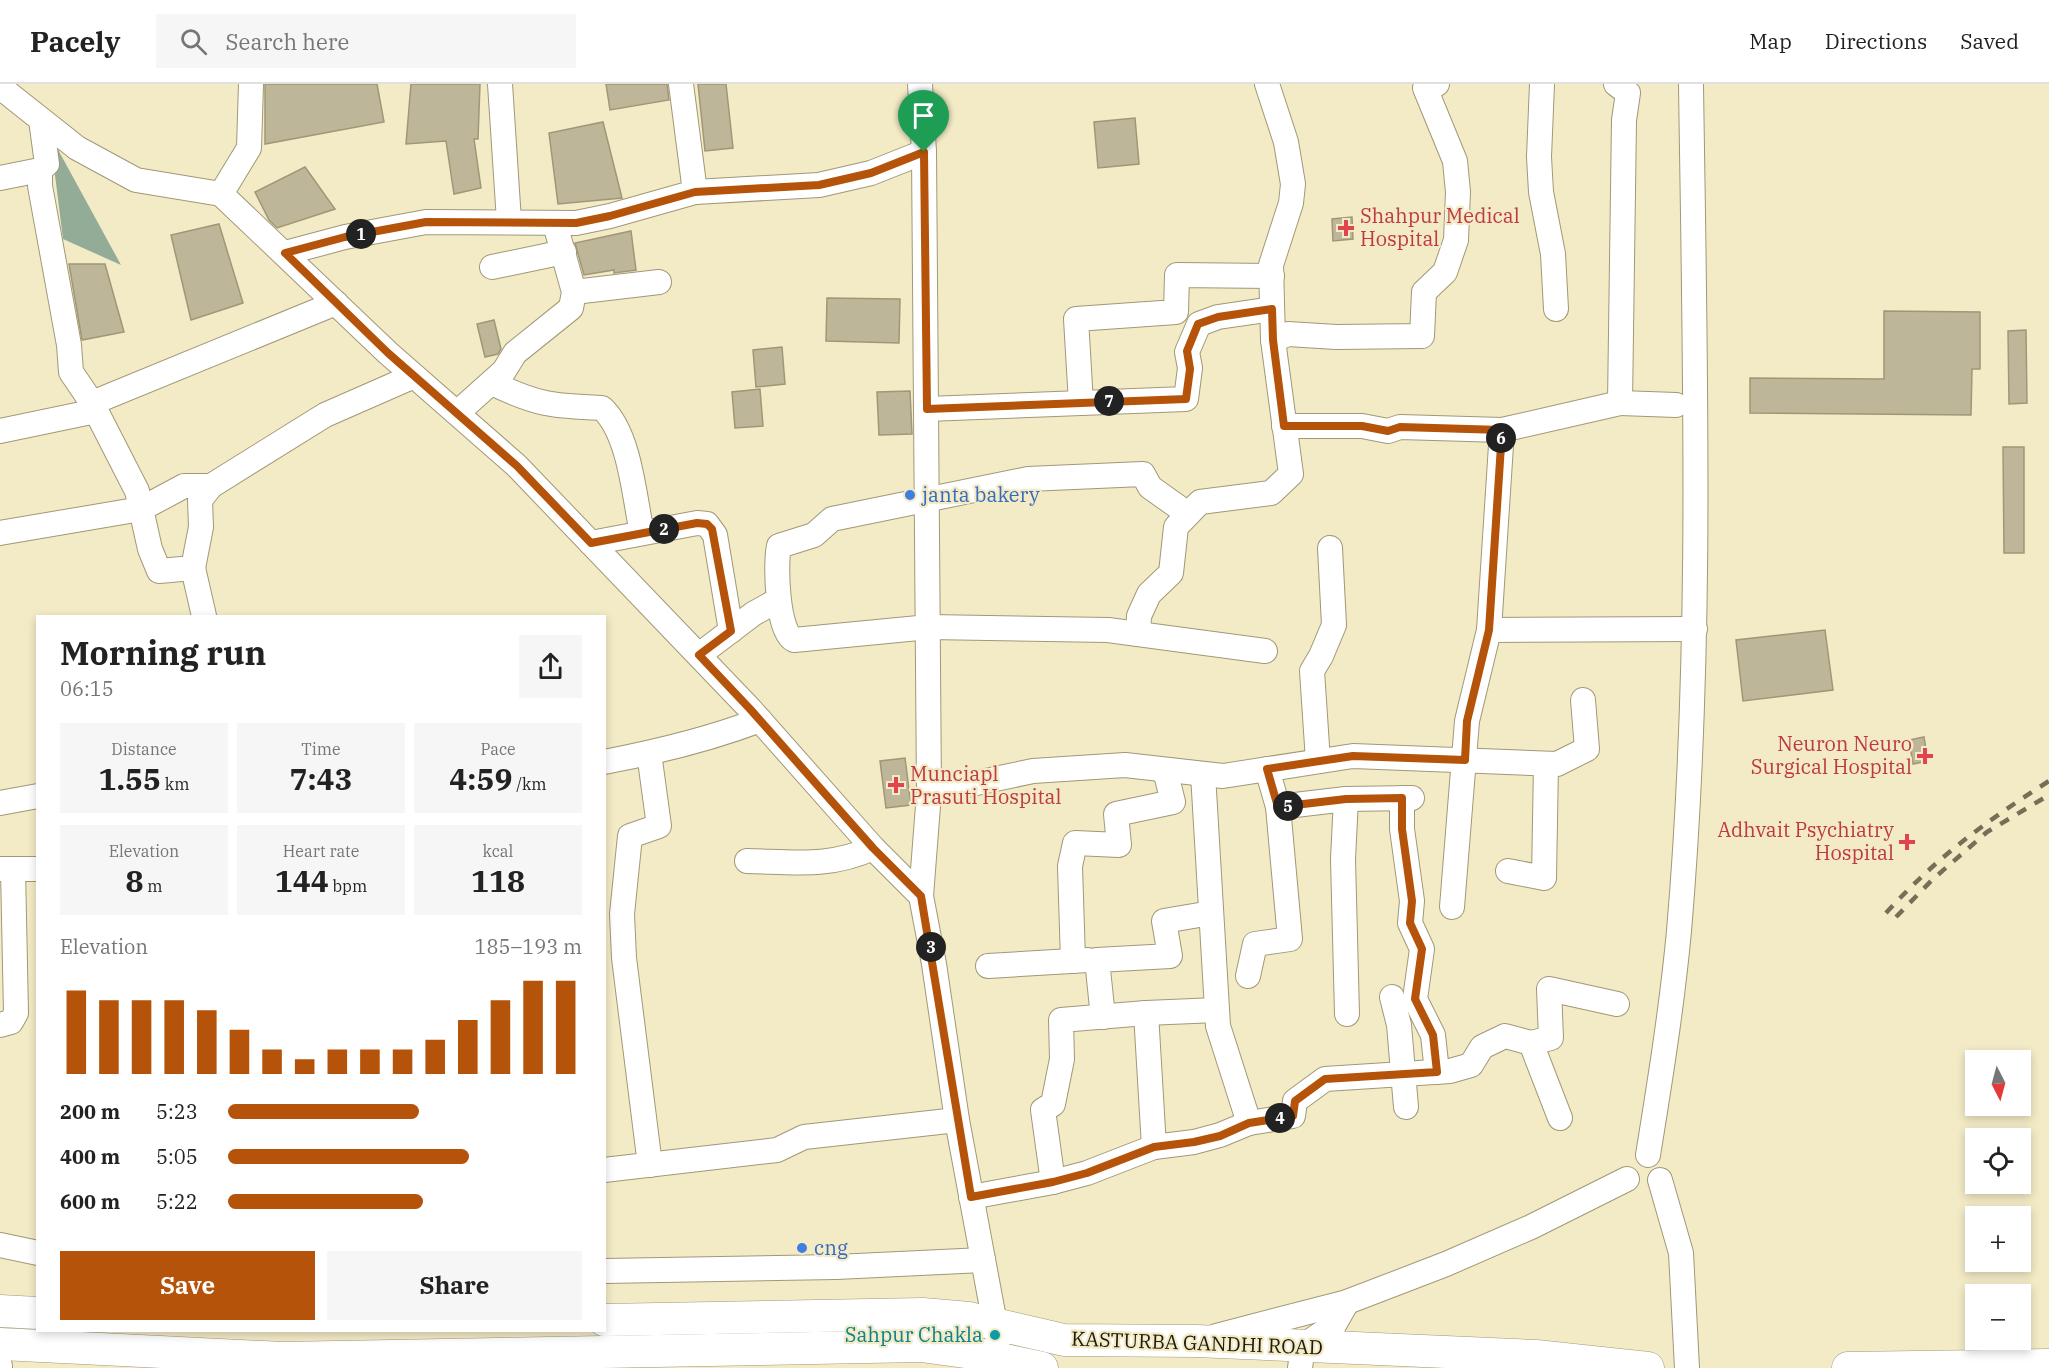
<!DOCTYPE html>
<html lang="en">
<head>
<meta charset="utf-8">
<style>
	body { margin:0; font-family:"IBM Plex Serif",serif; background:#f6f6f6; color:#222; height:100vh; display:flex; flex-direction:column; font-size:22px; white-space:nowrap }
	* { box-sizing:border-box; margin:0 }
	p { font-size:20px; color:#767676 }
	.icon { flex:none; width:33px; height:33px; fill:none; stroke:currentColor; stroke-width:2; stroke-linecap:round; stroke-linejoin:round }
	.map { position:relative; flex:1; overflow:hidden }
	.panel { position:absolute; left:36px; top:531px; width:570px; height:717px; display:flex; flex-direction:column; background:#fff; border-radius:0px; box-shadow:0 3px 9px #0003 }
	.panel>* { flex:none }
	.needle { width:39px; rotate:174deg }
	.tools { position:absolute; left:1965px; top:966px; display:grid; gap:12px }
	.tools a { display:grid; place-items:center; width:66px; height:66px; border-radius:0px; background:#fff; box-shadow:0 3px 9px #0003; font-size:30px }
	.pin { position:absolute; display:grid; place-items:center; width:51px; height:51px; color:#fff; margin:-62px -26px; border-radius:50% 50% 50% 0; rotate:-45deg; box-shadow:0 0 6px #0007 }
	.pin .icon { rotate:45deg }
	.km { position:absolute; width:30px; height:30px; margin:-15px; border-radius:50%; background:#222; color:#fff; font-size:16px; line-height:30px; text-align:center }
	.round { display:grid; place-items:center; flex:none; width:63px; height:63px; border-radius:0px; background:#f6f6f6 }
	.headline { display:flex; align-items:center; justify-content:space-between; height:102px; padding:0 24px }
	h1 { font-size:33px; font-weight:700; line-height:45px }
	.stats { display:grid; grid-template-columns:repeat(3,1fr); gap:9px; height:102px; padding:6px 24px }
	.stats div { display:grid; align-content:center; border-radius:0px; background:#f6f6f6; text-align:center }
	.stats b { font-size:30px; font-weight:700 }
	.stats small { font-size:16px; font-weight:400 }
	.stats p { font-size:16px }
	.chart { height:168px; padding:12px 24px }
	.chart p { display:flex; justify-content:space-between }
	.chart svg { width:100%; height:108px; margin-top:6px; stroke:#b45309; stroke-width:6 }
	.action { display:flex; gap:12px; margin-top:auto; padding:12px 24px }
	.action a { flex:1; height:69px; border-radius:0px; background:#b45309; color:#fff; font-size:24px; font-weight:700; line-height:69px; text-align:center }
	.action a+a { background:#f6f6f6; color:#222 }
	ul { padding:0 24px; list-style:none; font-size:20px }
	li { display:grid; grid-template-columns:96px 72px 1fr; align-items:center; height:45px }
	li i { height:15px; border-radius:8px; background:#b45309 }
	header { display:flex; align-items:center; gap:36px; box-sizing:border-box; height:84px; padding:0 30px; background:#fff; border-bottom:2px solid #e0e0e0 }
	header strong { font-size:28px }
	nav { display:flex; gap:33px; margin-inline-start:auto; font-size:21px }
	.search { width:420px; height:54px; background:#f6f6f6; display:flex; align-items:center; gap:15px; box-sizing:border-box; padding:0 21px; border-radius:0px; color:#767676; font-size:22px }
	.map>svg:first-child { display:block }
</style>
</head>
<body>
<header>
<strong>Pacely</strong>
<div class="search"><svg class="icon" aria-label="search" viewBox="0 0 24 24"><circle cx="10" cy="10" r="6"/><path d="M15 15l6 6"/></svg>Search here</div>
<nav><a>Map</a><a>Directions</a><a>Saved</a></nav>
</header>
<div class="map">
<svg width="2049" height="1284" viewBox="0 0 2049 1284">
	<rect width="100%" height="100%" fill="#f3eac6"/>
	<polygon fill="#92ac98" points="50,51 121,181 63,155"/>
	<g fill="#beb699" stroke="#a09776" stroke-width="1.5">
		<polygon points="265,0 377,0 384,38 265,60"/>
		<polygon points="411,0 480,0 478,55 474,55 481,104 454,110 446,57 406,60"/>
		<polygon points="606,0 667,0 669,16 610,26"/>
		<polygon points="698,0 726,0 733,64 705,67"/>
		<polygon points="1135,34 1139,80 1098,84 1094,38"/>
		<polygon points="603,38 622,114 558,120 549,49"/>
		<polygon points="305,83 335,125 277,144 269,136 255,108"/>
		<polygon points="1352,133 1353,155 1333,157 1332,135"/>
		<polygon points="219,140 243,219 191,236 171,151"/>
		<polygon points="631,147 636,186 614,189 614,186 584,191 575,159"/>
		<polygon points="69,180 105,180 124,248 82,256"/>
		<polygon points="827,214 900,215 899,259 826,257"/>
		<polygon points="1884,227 1980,228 1980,285 1972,285 1971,331 1750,329 1750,294 1884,295"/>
		<polygon points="494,236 501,265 498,270 485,273 477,240"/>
		<polygon points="2026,246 2027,319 2009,320 2008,247"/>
		<polygon points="782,263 785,300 756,303 753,266"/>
		<polygon points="760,305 763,342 735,344 732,308"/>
		<polygon points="910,307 912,350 879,351 877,308"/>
		<polygon points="2003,363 2024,363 2024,469 2004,469"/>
		<polygon points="1825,546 1833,606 1743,617 1736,556"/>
		<polygon points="1924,653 1928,677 1913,680 1909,656"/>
		<polygon points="905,674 911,721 886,724 880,677"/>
	</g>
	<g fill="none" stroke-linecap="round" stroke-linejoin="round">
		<g stroke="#a19877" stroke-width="26">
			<g id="minor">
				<polyline points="251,0 249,64 221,110 388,269 517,382 750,625 873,764 921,812 934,880 957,1036 998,1256"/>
				<polyline points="500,0 509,137"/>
				<polyline points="920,0 924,68 929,709 921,812"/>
				<polyline points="1542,0 1539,73 1541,108 1553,170 1556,225"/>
				<polyline points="1616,0 1628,9 1624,36 1620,319 1676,321"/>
				<polyline points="0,3 77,64 136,96 221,110"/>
				<polyline points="41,36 47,80 40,86 40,102 69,261 71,288 92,319"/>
				<polyline points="0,94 40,86"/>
				<polyline points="695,108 819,101 871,89 924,68"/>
				<polyline points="285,169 345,153 426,138 576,139 610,132 695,108 681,0"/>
				<polyline points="492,183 564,168"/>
				<polyline points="574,208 659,198"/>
				<polyline points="336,219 92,319 137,407 150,465 159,487 193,484 201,443 200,416 211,402 325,331 414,292"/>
				<polyline points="1273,256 1288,250 1336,253 1422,252 1424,208 1445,188 1456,156 1458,108 1455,77 1425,4 1437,0"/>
				<path d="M492,299C537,321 553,322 602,324C630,350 634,412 642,449"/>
				<polyline points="1081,319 1076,235 1176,228 1177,191 1272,192"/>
				<polyline points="927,325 1186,315 1190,284 1187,268 1199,240 1218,233 1272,225"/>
				<polyline points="457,329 504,287 515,269 571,224 574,208 555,140"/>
				<polyline points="1284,342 1362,342 1388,347 1400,343 1502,346 1620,319"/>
				<polyline points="0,347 96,327"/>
				<path d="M1188,430L1150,403L1143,390L1028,395L832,435L814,451L779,462C775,479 777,549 794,556L929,543L1108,546L1265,567"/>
				<polyline points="0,449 141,425 184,402 211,402"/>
				<polyline points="591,459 697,439 707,440 715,451 731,547"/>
				<polyline points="193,484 204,532"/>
				<polyline points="1489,546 1695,545"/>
				<polyline points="1138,550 1139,532 1149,510 1171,489 1176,443 1200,418 1271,409 1291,390 1273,256 1271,181 1291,119 1293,100 1286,58 1267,0"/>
				<polyline points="699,571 753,530 778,516"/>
				<polyline points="649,669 659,742 630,752 622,830 624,874 650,1081"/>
				<polyline points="1318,677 1312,587 1321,572 1334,541 1330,464"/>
				<path d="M604,678C657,668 710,655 760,636"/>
				<polyline points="1267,685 1278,723 1346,715 1412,714"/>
				<polyline points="1203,690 1218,942 1249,1039"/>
				<polyline points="929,709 1033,687 1125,681 1223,692 1353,672 1557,680 1587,665 1583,616"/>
				<polyline points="1402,714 1402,745 1412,817 1410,839 1422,865 1415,915 1433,951 1437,988"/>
				<polyline points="1346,715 1343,775 1347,930"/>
				<polyline points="0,719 38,712"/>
				<path d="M747,777C794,778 829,784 873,764"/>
				<polyline points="0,785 38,785"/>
				<polyline points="1508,787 1544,794 1546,680"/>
				<polyline points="1452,823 1467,637 1489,546 1502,346"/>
				<polyline points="1073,877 1070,782 1075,759 1119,761 1116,730 1173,718 1165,686"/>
				<polyline points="988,882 1088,876"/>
				<polyline points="1248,892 1255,860 1290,855 1278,723"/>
				<polyline points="1392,913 1399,941 1406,1023"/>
				<polyline points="1103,933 1097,876 1170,872 1164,837 1211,829"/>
				<polyline points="0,941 11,938 16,929 13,785"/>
				<polyline points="1560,1034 1531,959 1551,954 1549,905 1617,920"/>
				<polyline points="1154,1063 1146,929 1217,926"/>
				<path d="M1648,1071C1660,997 1672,922 1679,847C1703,566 1695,282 1691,0"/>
				<polyline points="604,1086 777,1066 804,1053 957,1036"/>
				<polyline points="1660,1096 1681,1169 1687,1284"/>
				<polyline points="1053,1098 1043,1026 1053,1020 1062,975 1061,936 1146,929"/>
				<polyline points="971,1113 1053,1098 1087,1089 1154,1063 1194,1058 1220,1051 1249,1039 1293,1032 1295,1017 1325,995 1450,987 1471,981 1482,963 1505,952 1531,959"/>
				<polyline points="0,1161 38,1169"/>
				<polyline points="604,1187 836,1183 983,1176"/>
				<polyline points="1216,1252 1347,1218 1446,1180 1531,1143 1627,1095"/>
				<polyline points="0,1282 0,1284"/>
				<polyline points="1300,1284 1303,1262 1334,1241 1347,1218"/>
			</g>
		</g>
		<g stroke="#a19877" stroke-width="33">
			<g id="major">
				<polyline points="0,1227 38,1229"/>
				<polyline points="604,1236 923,1230 969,1234 1064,1256 1196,1257 1536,1272 1648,1284"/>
				<polyline points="0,1260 283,1274 921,1262 973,1269 1042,1284"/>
				<polyline points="1848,1284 2049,1281"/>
			</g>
		</g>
		<use href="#minor" stroke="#fff" stroke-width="24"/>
		<use href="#major" stroke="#fff" stroke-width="32"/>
		<g stroke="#756f58" stroke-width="4.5" stroke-dasharray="10 10" stroke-linecap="butt">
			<path d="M1886,829C1937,773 1985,738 2049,697"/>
			<polyline points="1896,833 1932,796 1987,748 2049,711"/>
		</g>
	</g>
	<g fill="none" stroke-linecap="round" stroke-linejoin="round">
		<g stroke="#fff" stroke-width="12">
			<polygon id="route" points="924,68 927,325 1186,315 1190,285 1187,267 1198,240 1218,233 1272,225 1273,256 1284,342 1362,342 1388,347 1400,343 1502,346 1489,546 1467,637 1465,676 1353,672 1267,685 1278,723 1346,715 1402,714 1402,745 1412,817 1410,839 1422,865 1415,915 1433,951 1437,988 1325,995 1295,1017 1293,1032 1249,1039 1220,1052 1194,1058 1154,1063 1087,1089 1053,1098 971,1113 921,812 873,764 750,625 699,571 731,547 712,445 707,440 697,439 591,459 517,382 388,269 285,169 345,153 426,138 576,139 610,132 695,108 819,101 871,89"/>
		</g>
		<use href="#route" stroke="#b45309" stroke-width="8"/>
	</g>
	<g fill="#e0444e" stroke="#f3eac6" stroke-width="2">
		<path d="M1343 135h6v6h6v6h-6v6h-6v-6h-6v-6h6z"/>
		<path d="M1922 663h6v6h6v6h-6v6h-6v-6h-6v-6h6z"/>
		<path d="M893 692h6v6h6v6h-6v6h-6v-6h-6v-6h6z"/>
		<path d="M1904 749h6v6h6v6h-6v6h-6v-6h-6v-6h6z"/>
	</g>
	<g fill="#3f7fe0" stroke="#f3eac6" stroke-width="2">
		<circle cx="910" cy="411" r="6"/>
		<circle cx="802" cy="1164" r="6"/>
	</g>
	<circle fill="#0f9aa8" stroke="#f3eac6" stroke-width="2" cx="995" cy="1251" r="6"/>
	<g text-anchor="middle" stroke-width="4.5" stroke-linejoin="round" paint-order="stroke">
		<g font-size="20" fill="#be3a42" stroke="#f3eac6" text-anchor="start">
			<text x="1360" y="139">Shahpur Medical<tspan x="1360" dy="23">Hospital</tspan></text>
			<text x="1912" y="667" text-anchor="end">Neuron Neuro<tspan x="1912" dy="23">Surgical Hospital</tspan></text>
			<text x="910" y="697">Munciapl<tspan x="910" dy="23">Prasuti Hospital</tspan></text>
			<text x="1894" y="753" text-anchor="end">Adhvait Psychiatry<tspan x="1894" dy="23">Hospital</tspan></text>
		</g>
		<g font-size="20" fill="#366cbe" stroke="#f3eac6" text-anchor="start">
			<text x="922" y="418">janta bakery</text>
			<text x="814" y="1171">cng</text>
		</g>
		<g font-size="20" fill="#0d838f" stroke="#f3eac6" text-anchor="end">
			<text x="983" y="1258">Sahpur Chakla</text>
		</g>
		<g font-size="20" fill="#1e1a0d" stroke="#f3eac6">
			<text transform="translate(1197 1259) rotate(2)" y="7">KASTURBA GANDHI ROAD</text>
		</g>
	</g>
</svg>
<div class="tools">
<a><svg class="needle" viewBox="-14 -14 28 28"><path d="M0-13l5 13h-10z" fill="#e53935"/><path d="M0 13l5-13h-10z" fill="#767676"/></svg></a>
<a><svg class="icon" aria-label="locate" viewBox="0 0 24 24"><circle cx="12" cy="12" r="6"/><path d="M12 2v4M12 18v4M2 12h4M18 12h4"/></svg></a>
<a>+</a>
<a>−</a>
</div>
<div class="pin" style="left:924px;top:68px;background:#1e9e55"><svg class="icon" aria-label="arrive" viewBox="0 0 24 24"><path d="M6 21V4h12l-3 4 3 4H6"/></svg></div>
<b class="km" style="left:361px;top:150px">1</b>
<b class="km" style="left:664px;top:445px">2</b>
<b class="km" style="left:931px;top:863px">3</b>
<b class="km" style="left:1280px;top:1034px">4</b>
<b class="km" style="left:1288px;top:722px">5</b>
<b class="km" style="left:1501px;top:354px">6</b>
<b class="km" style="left:1109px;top:317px">7</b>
<section class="panel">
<div class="headline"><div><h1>Morning run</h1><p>06:15</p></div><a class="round"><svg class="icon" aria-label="share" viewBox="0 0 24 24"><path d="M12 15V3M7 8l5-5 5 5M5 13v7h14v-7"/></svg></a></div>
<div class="stats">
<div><p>Distance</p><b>1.55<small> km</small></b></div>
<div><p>Time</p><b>7:43</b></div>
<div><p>Pace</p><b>4:59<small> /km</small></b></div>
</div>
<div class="stats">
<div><p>Elevation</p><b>8<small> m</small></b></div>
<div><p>Heart rate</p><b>144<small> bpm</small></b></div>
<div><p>kcal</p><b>118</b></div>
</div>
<div class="chart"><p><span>Elevation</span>185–193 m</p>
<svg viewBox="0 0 160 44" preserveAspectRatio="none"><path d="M5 44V10M15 44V14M25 44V14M35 44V14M45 44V18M55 44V26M65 44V34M75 44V38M85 44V34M95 44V34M105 44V34M115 44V30M125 44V22M135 44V14M145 44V6M155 44V6"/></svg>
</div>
<ul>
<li><b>200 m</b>5:23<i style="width:54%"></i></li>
<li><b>400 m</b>5:05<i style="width:68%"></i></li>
<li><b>600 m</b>5:22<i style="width:55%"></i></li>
</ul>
<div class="action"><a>Save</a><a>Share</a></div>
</section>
</div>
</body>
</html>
